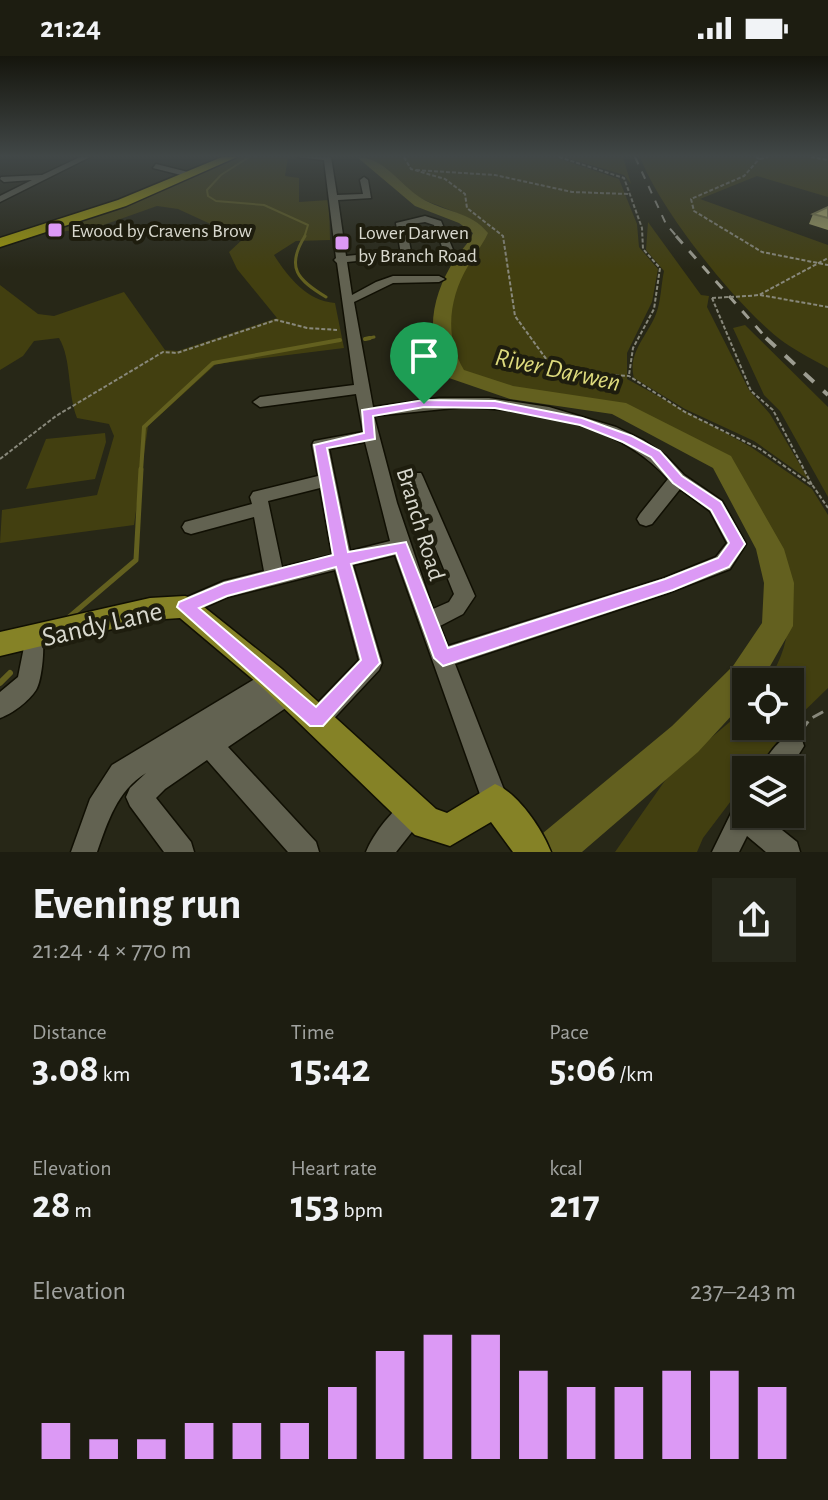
<!DOCTYPE html>
<html lang="en">
<head>
<meta charset="utf-8">
<style>
	body { margin:0; font-family:"Alegreya Sans",sans-serif; background:#25261a; color:#f1f3f6; height:100vh; display:flex; flex-direction:column; font-size:30px; white-space:nowrap }
	* { box-sizing:border-box; margin:0 }
	p { font-size:26px; color:#a0a29f }
	.icon { flex:none; width:44px; height:44px; fill:none; stroke:currentColor; stroke-width:2; stroke-linecap:round; stroke-linejoin:round }
	.map { position:relative; height:796px; overflow:hidden }
	.sheet { display:flex; flex-direction:column; background:#1d1d11; flex:1 }
	.sheet>* { flex:none }
	.controls { position:absolute; left:732px; top:612px; display:grid; gap:16px }
	.controls a { display:grid; place-items:center; width:72px; height:72px; border-radius:0px; background:#1d1d11; box-shadow:0 2px 6px #0004,0 0 0 2px #3b3b31; font-size:40px }
	.pin { position:absolute; display:grid; place-items:center; width:68px; height:68px; color:#fff; margin:-82px -34px; border-radius:50% 50% 50% 0; rotate:-45deg; box-shadow:0 0 8px #0007 }
	.pin .icon { rotate:45deg }
	.round { display:grid; place-items:center; flex:none; width:84px; height:84px; border-radius:0px; background:#25261a }
	.summary { display:flex; align-items:center; justify-content:space-between; height:136px; padding:0 32px }
	h1 { font-size:44px; font-weight:600; line-height:60px }
	.stats { display:grid; grid-template-columns:repeat(3,1fr); gap:12px; height:136px; padding:8px 32px }
	.stats div { display:grid; align-content:center }
	.stats b { font-size:40px; font-weight:600 }
	.stats small { font-size:22px; font-weight:400 }
	.stats p { font-size:22px }
	.chart { height:224px; padding:16px 32px }
	.chart p { display:flex; justify-content:space-between }
	.chart svg { width:100%; height:144px; margin-top:8px; stroke:#dc99f5; stroke-width:6 }
	.status { display:flex; justify-content:space-between; align-items:center; height:56px; padding:0 40px; background:#1d1d11; direction:ltr }
	.status svg { height:22px; fill:currentColor }
	.map>svg:first-child { display:block }
</style>
</head>
<body>
<div class="status"><b>21:24</b><svg viewBox="0 0 49 12"><path d="M0 12V9h3v3zM5 12V6h3v6zM10 12V3h3v9zM15 12V0h3v12zM26 1h20v11H26zM47 4h2v5h-2z"/></svg></div>
<div class="map">
<svg width="828" height="796" viewBox="0 0 828 796">
	<rect width="100%" height="100%" fill="#272717"/>
	<g fill="#423f10">
		<path d="M239,101H288L285,120L299,122V146L329,144L330,184L296,185L274,199C288,221 307,245 335,247L344,292L216,308L148,370L134,469L0,487L2,454L97,439L114,380L109,368L77,362C67,336 72,304 59,282L34,285L23,300L0,314V229L38,258L54,260L124,236L165,294L178,295L277,262L237,213L229,196L243,183L178,153L157,150L95,172L49,177L127,149Z"/>
		<path d="M367,101H555L619,123L637,168L639,191L658,213L652,246L627,297V323L751,391L812,433L828,459V632L790,669V626H767C792,590 793,552 782,511C776,489 741,417 724,404C710,392 634,353 616,349C580,341 466,338 450,304C444,291 450,239 455,226C462,209 478,196 484,179C471,154 428,151 407,134C392,122 385,110 367,101Z"/>
		<polygon points="564,101 623,101 631,128 624,119"/>
		<path d="M640,101H828V141L757,120L700,143L828,189V312C814,304 798,296 785,287C739,254 660,154 640,101Z"/>
		<path d="M648,166L701,239L709,240L707,251L749,334L770,358L809,424L754,385L685,353L634,322C627,297 648,279 656,258C661,245 661,229 664,215L646,194Z"/>
		<polygon points="745,269 828,351 828,441 780,355 764,339 733,272"/>
		<polygon points="105,377 106,386 95,423 26,433 46,383"/>
		<polygon points="746,652 746,670 789,670 755,714 746,714 746,725 703,782 697,796 615,796 671,716"/>
	</g>
	<g fill="none" stroke-linecap="round" stroke-linejoin="round">
		<polyline stroke="#63601f" stroke-width="2" points="249,101 221,119 207,134 208,140 216,145 264,149 308,169 304,182"/>
		<g stroke="#63601f" stroke-width="3">
			<path d="M305,180C285,212 298,224 326,241"/>
			<polyline points="425,274 441,272"/>
			<polyline points="365,283 374,281"/>
		</g>
		<g stroke="#63601f" stroke-width="4">
			<polyline points="365,283 370,282"/>
			<polyline points="141,415 144,371 213,307 340,284"/>
		</g>
		<polyline stroke="#63601f" stroke-width="5" points="68,562 136,504 141,413"/>
		<polyline stroke="#63601f" stroke-width="6" points="0,627 10,617"/>
		<path fill="#63601f" fill-rule="evenodd" d="M357,101C384,101 399,128 421,142C443,156 471,155 488,177C483,189 474,198 468,210C449,242 444,281 464,314L513,330L626,347L731,400L784,493L794,527L793,570L761,626H746V644L698,696L582,796H531L537,782L672,670L733,610L762,567L764,527L756,493L713,412L612,358L510,343L449,322C423,284 431,240 455,203C461,194 469,187 473,177L459,167L415,150Z"/>
		<g stroke="#100f03" stroke-width="3">
			<g id="minor">
				<polygon points="80,101 90,101 0,146 0,140 32,124 4,126 0,123 1,121 42,119"/>
				<path d="M297,101H331L337,139L363,138L360,124L364,121L368,124L371,142L338,144L346,200L387,196L401,199L396,167L425,160L441,165L454,196L451,202L413,207L387,202L347,206L352,239L376,226L393,220H439L445,223L439,226L393,227L354,246L373,351L439,342H489L549,351L616,371L643,384L666,400L684,419L722,445L746,488L730,513L668,537L455,608L508,744L504,753L495,757L486,753L482,744L395,499L353,509L382,607L379,614L325,672L317,676L309,672L305,664L309,656L359,604L335,514L228,541L185,560L178,557L175,551L178,545L224,525L264,515L254,461L191,478L185,476L182,471L185,466L252,448L250,441L253,436L318,420L312,389L314,385L363,376L356,338L260,351L253,346L260,341L354,329L337,207L334,204L336,202L324,104ZM425,166L434,169L444,196L412,201L406,169ZM464,351C536,354 618,367 668,423L640,458L637,463L640,468L646,470L652,468L680,433L710,455L727,487L716,501L664,522L448,590L440,570L463,558L475,540L423,421L421,417H409L407,421L454,538L449,546L433,553L397,447L374,360ZM365,386L390,485L350,495L329,393ZM320,432L332,499L282,511L268,445Z"/>
				<polygon points="156,108 192,117 193,119 189,121 153,112"/>
				<path d="M34,573L41,576C46,586 42,625 36,634C29,645 12,658 0,662V636L18,621L27,576Z"/>
				<path d="M273,612L281,615L284,623L282,628L288,626L296,629L299,637L296,645L228,691L316,786L319,796H288L207,704L165,733L156,742L191,786L194,796H164L130,750L126,741L130,732L146,717C117,735 108,765 97,796H71L90,743L112,709Z"/>
				<path d="M792,678L801,681L804,690L789,714H761C766,700 778,684 792,678Z"/>
				<path d="M413,741L422,745L426,754L422,763L396,796H366C373,778 395,749 413,741Z"/>
				<polygon points="746,741 746,758 762,758 797,786 800,796 766,796 747,780 739,796 712,796 737,745"/>
			</g>
		</g>
		<g stroke="#100f03" stroke-width="3">
			<path id="major" d="M185,540L194,543L283,614L436,753L447,757L495,728C518,737 542,773 551,796H513L491,766L450,790L415,779L263,632L180,562L150,564L0,600V576L150,542Z"/>
		</g>
		<g stroke="#100f03" stroke-width="3">
			<polygon id="highway" points="222,101 237,101 126,150 0,191 0,182 118,144"/>
		</g>
		<g stroke="#88887b" stroke-width="2" stroke-dasharray="4 2" stroke-linecap="butt">
			<polyline points="404,101 411,113 445,123 465,138 467,152 503,180 515,260 552,311 564,316 629,320 685,356 760,393 813,430 828,452"/>
			<polyline points="559,101 624,122 642,172 643,193 660,212 654,253 633,292 629,319"/>
			<polyline points="756,101 759,103 744,120 691,143 694,155 762,196 828,209"/>
			<polyline points="811,101 828,104"/>
			<polyline points="760,103 768,101"/>
			<polyline points="416,114 495,119 572,136 628,138"/>
			<polyline points="760,239 828,251"/>
			<polyline points="748,240 759,239 828,202"/>
			<polyline points="712,242 751,335 773,354 812,429"/>
			<polyline points="0,403 56,360 163,296 177,297 276,264 307,272 337,274"/>
		</g>
		<polyline stroke="#88887b" stroke-width="3" stroke-dasharray="12 6" stroke-linecap="butt" points="801,675 810,663 828,653"/>
		<use href="#minor" fill="#626251" fill-rule="evenodd"/>
		<use href="#major" fill="#858226" fill-rule="evenodd"/>
		<use href="#highway" fill="#9d970a" fill-rule="evenodd"/>
		<polyline stroke="#9c9c90" stroke-width="2" stroke-dasharray="8 8" stroke-linecap="butt" points="635,101 666,168 678,182"/>
		<polyline stroke="#9c9c90" stroke-width="3" stroke-dasharray="10 10" stroke-linecap="butt" points="676,180 768,284"/>
		<polyline stroke="#9c9c90" stroke-width="4" stroke-dasharray="13 13" stroke-linecap="butt" points="766,282 828,339"/>
		<polyline stroke="#88887b" stroke-width="2" stroke-dasharray="4 2" stroke-linecap="butt" points="712,242 748,240"/>
	</g>
	<polygon fill="#9d9c64" points="828,151 828,174 809,168 813,158"/>
	<polygon fill="#b7b574" stroke="#807f51" stroke-width="2" points="828,151 828,162 813,158"/>
	<linearGradient id="sky" x2="0" y2="1"><stop stop-color="#15150d"/><stop offset="0.47" stop-color="#414747"/><stop offset="1" stop-color="#414747" stop-opacity="0"/></linearGradient>
	<rect width="828" height="213" fill="url(#sky)"/>
	<path fill="#dc99f5" stroke="#fff" stroke-width="2" fill-rule="evenodd" d="M424,344L495,345L582,362L632,380L660,395L682,420L721,446L745,488L729,511L673,534L443,610L434,602L396,497L351,508L380,607L323,670H310L177,551L179,546L224,527L333,499L314,389L364,377L362,354ZM424,351L495,352L580,369L623,386L651,401L673,427L711,454L729,487L718,502L665,523L448,592L406,486L348,496L327,392L375,383L373,360ZM336,511L361,604L316,651L199,552L227,540Z"/>
	<g fill="#dc99f5" stroke="#1e1d0e" stroke-width="3">
		<rect x="47" y="166" width="16" height="16" rx="4"/>
		<rect x="334" y="179" width="16" height="16" rx="4"/>
	</g>
	<g text-anchor="middle" stroke-width="8" stroke-linejoin="round" paint-order="stroke">
		<g font-size="20" fill="#d8d8ce" stroke="#1e1d0e" text-anchor="start">
			<text x="71" y="181">Ewood by Cravens Brow</text>
			<text x="358" y="183">Lower Darwen<tspan x="358" dy="23">by Branch Road</tspan></text>
		</g>
		<g font-size="24" fill="#d8d8ce" stroke="#1e1d0e">
			<text transform="translate(421 468) rotate(73)" y="8">Branch Road</text>
		</g>
		<g font-size="26" font-style="italic" fill="#ddda7d" stroke="#1e1d0e">
			<text transform="translate(558 313) rotate(12)" y="9">River Darwen</text>
		</g>
		<g font-size="28" fill="#d8d8ce" stroke="#1e1d0e">
			<text transform="translate(102 567) rotate(-13)" y="10">Sandy Lane</text>
		</g>
	</g>
</svg>
<div class="controls">
<a><svg class="icon" aria-label="locate" viewBox="0 0 24 24"><circle cx="12" cy="12" r="6"/><path d="M12 2v4M12 18v4M2 12h4M18 12h4"/></svg></a>
<a><svg class="icon" aria-label="layers" viewBox="0 0 24 24"><path d="M12 4l9 5-9 5-9-5zM3 14l9 5 9-5"/></svg></a>
</div>
<div class="pin" style="left:424px;top:348px;background:#1e9e55"><svg class="icon" aria-label="arrive" viewBox="0 0 24 24"><path d="M6 21V4h12l-3 4 3 4H6"/></svg></div>
</div>
<section class="sheet">
<div class="summary"><div><h1>Evening run</h1><p>21:24 · 4 × 770 m</p></div><a class="round"><svg class="icon" aria-label="share" viewBox="0 0 24 24"><path d="M12 15V3M7 8l5-5 5 5M5 13v7h14v-7"/></svg></a></div>
<div class="stats">
<div><p>Distance</p><b>3.08<small> km</small></b></div>
<div><p>Time</p><b>15:42</b></div>
<div><p>Pace</p><b>5:06<small> /km</small></b></div>
</div>
<div class="stats">
<div><p>Elevation</p><b>28<small> m</small></b></div>
<div><p>Heart rate</p><b>153<small> bpm</small></b></div>
<div><p>kcal</p><b>217</b></div>
</div>
<div class="chart"><p><span>Elevation</span>237–243 m</p>
<svg viewBox="0 0 160 44" preserveAspectRatio="none"><path d="M5 44V33M15 44V38M25 44V38M35 44V33M45 44V33M55 44V33M65 44V22M75 44V11M85 44V6M95 44V6M105 44V17M115 44V22M125 44V22M135 44V17M145 44V17M155 44V22"/></svg>
</div>
</section>
</body>
</html>
